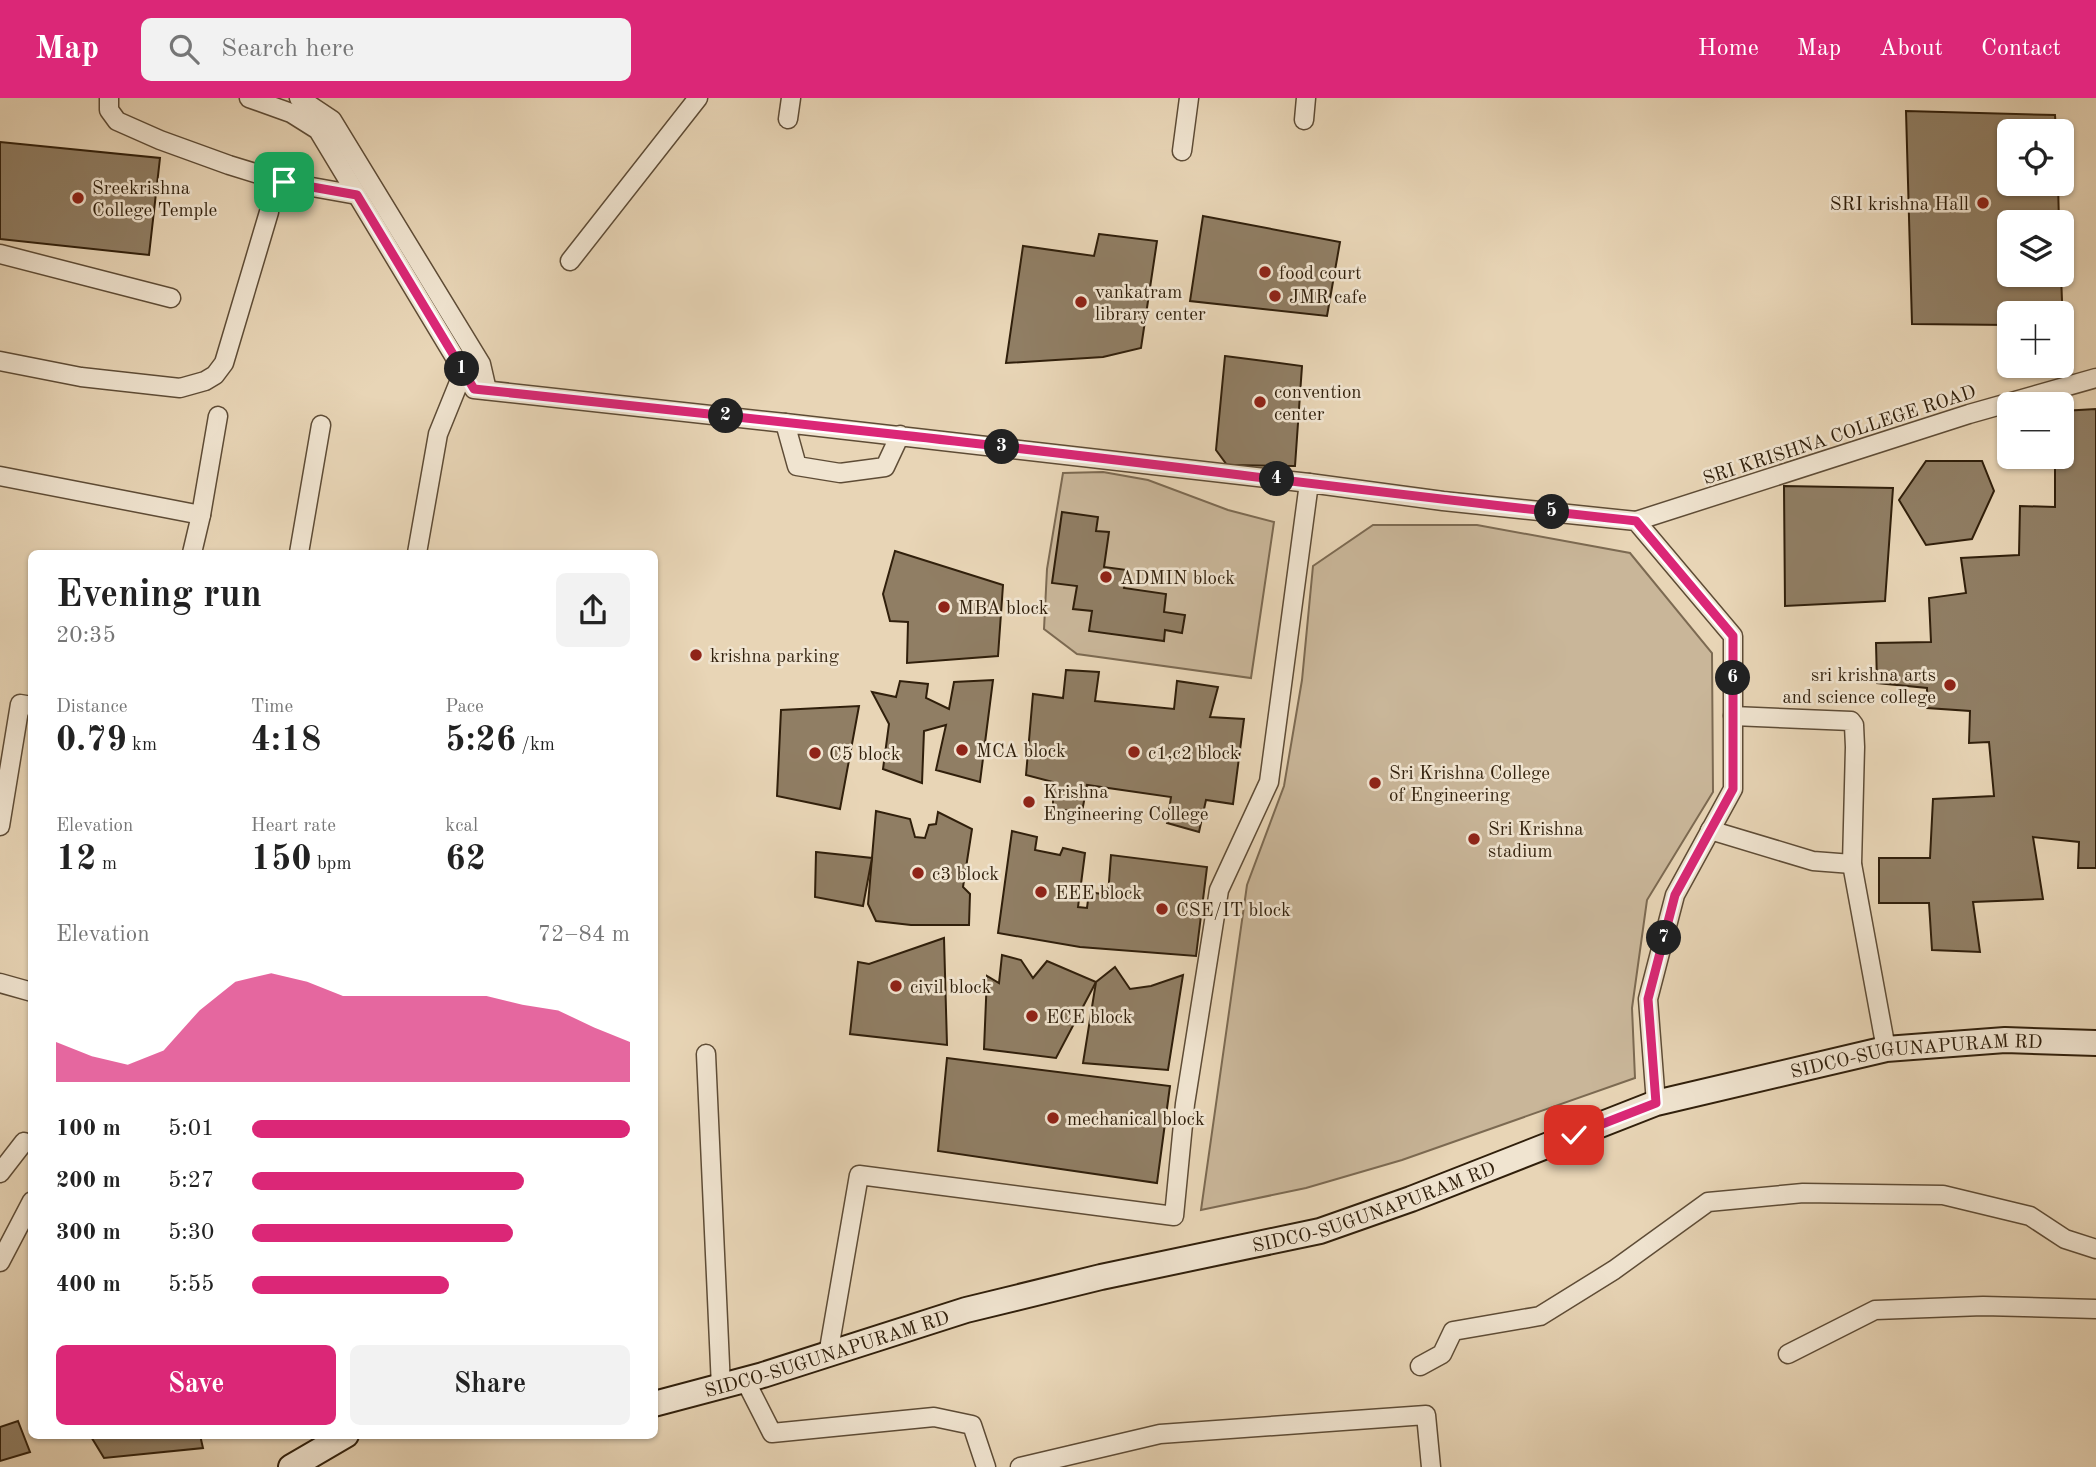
<!DOCTYPE html>
<html lang="en">
<head>
<meta charset="utf-8">
<style>
	body { margin:0; font-family:"Old Standard TT",serif; background:#f2f2f2; color:#222; height:100vh; display:flex; flex-direction:column; font-size:26px; white-space:nowrap }
	* { box-sizing:border-box; margin:0 }
	p { font-size:23px; color:#767676 }
	.icon { flex:none; width:38px; height:38px; fill:none; stroke:currentColor; stroke-width:2; stroke-linecap:round; stroke-linejoin:round }
	.map { position:relative; flex:1; overflow:hidden }
	.drawer { position:absolute; left:28px; top:452px; width:630px; height:889px; display:flex; flex-direction:column; background:#fff; border-radius:10px; box-shadow:0 2px 5px #0004 }
	.drawer>* { flex:none }
	.tools { position:absolute; left:1997px; top:21px; display:grid; gap:14px }
	.tools a { display:grid; place-items:center; width:77px; height:77px; border-radius:10px; background:#fff; box-shadow:0 2px 5px #0004; font-size:35px }
	.pin { position:absolute; display:grid; place-items:center; width:60px; height:60px; color:#fff; margin:-30px; border-radius:14px; box-shadow:0 4px 10px #0006 }
	.km { position:absolute; width:35px; height:35px; margin:-18px; border-radius:50%; background:#222; color:#fff; font-size:19px; line-height:35px; text-align:center }
	.round { display:grid; place-items:center; flex:none; width:74px; height:74px; border-radius:10px; background:#f2f2f2 }
	.summary { display:flex; align-items:center; justify-content:space-between; height:119px; padding:0 28px }
	h1 { font-size:38px; font-weight:800; line-height:52px }
	.stats { display:grid; grid-template-columns:repeat(3,1fr); gap:10px; height:119px; padding:7px 28px }
	.stats div { display:grid; align-content:center }
	.stats b { font-size:35px; font-weight:800 }
	.stats small { font-size:19px; font-weight:400 }
	.stats p { font-size:19px }
	.chart { height:196px; padding:14px 28px }
	.chart p { display:flex; justify-content:space-between }
	.chart svg { width:100%; height:126px; margin-top:7px; fill:#db2777; opacity:.7 }
	.action { display:flex; gap:14px; margin-top:auto; padding:14px 28px }
	.action a { flex:1; height:80px; border-radius:10px; background:#db2777; color:#fff; font-size:28px; font-weight:800; line-height:80px; text-align:center }
	.action a+a { background:#f2f2f2; color:#222 }
	ul { padding:0 28px; list-style:none; font-size:23px }
	li { display:grid; grid-template-columns:112px 84px 1fr; align-items:center; height:52px }
	li i { height:18px; border-radius:9px; background:#db2777 }
	header { display:flex; align-items:center; gap:42px; box-sizing:border-box; height:98px; padding:0 35px; background:#db2777; color:#fff }
	header strong { font-size:33px }
	nav { display:flex; gap:38px; margin-inline-start:auto; font-size:24px }
	.search { width:490px; height:63px; background:#f2f2f2; display:flex; align-items:center; gap:18px; box-sizing:border-box; padding:0 24px; border-radius:10px; color:#767676; font-size:26px }
	.map>svg:first-child { display:block }
</style>
</head>
<body>
<header>
<strong>Map</strong>
<div class="search"><svg class="icon" aria-label="search" viewBox="0 0 24 24"><circle cx="10" cy="10" r="6"/><path d="M15 15l6 6"/></svg>Search here</div>
<nav><a>Home</a><a>Map</a><a>About</a><a>Contact</a></nav>
</header>
<div class="map">
<svg width="2096" height="1369" viewBox="0 0 2096 1369">
	<rect width="100%" height="100%" fill="#e8d5b6"/>
	<filter id="stains"><feTurbulence type="fractalNoise" baseFrequency=".00286" numOctaves="4"/><feColorMatrix values="0 0 0 0 .2 0 0 0 0 .09 0 0 0 0 .02 0 0 0 .5 -.17"/></filter>
	<radialGradient id="worn" r=".72"><stop offset=".6" stop-color="#630" stop-opacity="0"/><stop offset="1" stop-color="#630" stop-opacity=".3"/></radialGradient>
	<g fill="#c9b699" stroke="#7c6a52" stroke-width="2">
		<polygon points="1103,374 1148,382 1228,412 1274,424 1251,580 1077,556 1044,531 1047,471 1063,375"/>
		<polygon points="1373,427 1477,427 1630,455 1712,555 1713,694 1647,802 1632,910 1635,980 1402,1062 1306,1090 1201,1112 1247,787 1284,688 1302,582 1313,468"/>
	</g>
	<g fill="#907e64" stroke="#301f0b" stroke-width="2">
		<polygon points="1906,13 2055,17 2056,33 2009,33 2009,86 2058,86 2059,124 2009,124 2009,177 2061,177 2063,228 2062,215 2009,215 2009,227 1912,226"/>
		<polygon points="0,44 160,60 149,157 0,141"/>
		<polygon points="1203,118 1340,144 1327,218 1190,203"/>
		<polygon points="1099,136 1157,143 1141,250 1103,259 1006,265 1023,148 1094,158"/>
		<polygon points="1225,258 1302,268 1295,368 1227,367 1216,352"/>
		<polygon points="2096,311 2096,770 2078,770 2079,744 2033,739 2043,801 1973,804 1980,854 1932,852 1929,805 1879,805 1879,760 1930,760 1933,701 1994,698 1989,644 1969,645 1970,613 1927,610 1927,590 1877,585 1876,545 1931,544 1929,500 1966,495 1961,460 2019,457 2020,408 2055,409 2055,359 2062,359 2062,313"/>
		<polygon points="1926,363 1982,363 1994,393 1972,441 1926,447 1899,402"/>
		<polygon points="1784,388 1893,390 1885,503 1785,508"/>
		<polygon points="1062,414 1098,419 1096,433 1109,434 1104,469 1127,472 1124,490 1166,496 1164,514 1185,517 1182,535 1165,532 1164,543 1089,533 1092,513 1073,511 1077,488 1052,485"/>
		<polygon points="895,453 1003,487 998,558 907,565 908,524 890,523 883,496"/>
		<polygon points="1066,572 1099,574 1095,603 1174,611 1177,583 1218,589 1210,619 1244,621 1233,706 1206,702 1199,734 1167,725 1171,699 1087,687 1082,714 1053,711 1053,684 1026,677 1033,596 1063,600"/>
		<polygon points="993,582 980,684 936,672 946,627 924,633 922,685 883,671 889,626 872,594 896,599 900,583 928,586 926,600 949,611 954,584"/>
		<polygon points="859,608 840,711 777,698 781,612"/>
		<polygon points="876,713 910,721 915,739 925,740 929,727 936,726 938,714 972,731 963,789 970,796 969,827 911,827 876,823 868,806"/>
		<polygon points="1012,733 1037,739 1035,752 1060,757 1063,750 1085,755 1078,809 1087,810 1089,794 1108,797 1111,757 1207,769 1196,858 1080,849 998,835"/>
		<polygon points="816,754 872,760 863,808 815,799"/>
		<polygon points="944,840 947,947 850,936 858,864 869,866"/>
		<polygon points="1002,857 1021,862 1033,880 1047,863 1096,884 1056,960 984,951 987,878 999,885"/>
		<polygon points="1115,869 1130,891 1151,888 1183,877 1168,972 1083,965 1096,884"/>
		<polygon points="947,960 1170,988 1157,1085 938,1053"/>
		<polygon points="18,1323 30,1354 0,1363 0,1329"/>
		<polygon points="90,1337 200,1337 203,1350 104,1360"/>
	</g>
	<g fill="none" stroke-linecap="round" stroke-linejoin="round">
		<g stroke="#5e4c36" stroke-width="21">
			<g id="street">
				<polyline points="109,0 109,12 117,23 160,42 229,67 284,84 357,97"/>
				<polyline points="249,0 291,15 318,32 474,291 785,325"/>
				<polyline points="299,0 332,22 481,266 487,292"/>
				<polyline points="788,21 791,0"/>
				<polyline points="1304,22 1306,0"/>
				<polyline points="1182,53 1189,0"/>
				<polyline points="0,156 171,200"/>
				<polyline points="570,163 698,0"/>
				<polyline points="0,263 81,279 180,290 205,283 215,277 224,265 269,114"/>
				<polyline points="900,337 885,369 840,375 797,368 785,325 1309,385"/>
				<polyline points="0,378 201,417 192,455"/>
				<polyline points="201,417 218,318"/>
				<polyline points="1636,423 1969,316 2096,280"/>
				<polyline points="299,455 321,327"/>
				<polyline points="417,455 438,336 466,267"/>
				<polyline points="1733,618 1851,623 1854,627 1855,649 1852,766 1886,951"/>
				<polyline points="0,728 20,606 32,608"/>
				<polyline points="1710,732 1813,763 1852,766"/>
				<polyline points="0,885 32,894"/>
				<polyline points="706,956 721,1289"/>
				<polyline points="0,1075 24,1044"/>
				<polyline points="0,1164 32,1103"/>
				<polyline points="1788,1256 1875,1212 1983,1208 2096,1211"/>
				<polyline points="828,1257 859,1077 1174,1118 1185,1006 1219,792 1269,684 1309,385 1443,403 1636,423 1733,538 1733,691 1675,797 1648,901 1656,1005"/>
				<polyline points="1420,1268 1442,1256 1453,1233 1540,1218 1614,1172 1708,1104 1803,1095 1943,1097 2030,1118 2065,1141 2096,1151"/>
				<polyline points="745,1282 772,1335 934,1319 972,1327 986,1369"/>
				<polyline points="1020,1369 1160,1336 1426,1317 1431,1369"/>
			</g>
		</g>
		<g stroke="#301f0b" stroke-width="28">
			<g id="secondary">
				<path id="s1" d="M654,1306L763,1277L966,1212L1101,1179L1320,1133L1411,1101L1656,1005L1886,951L2005,942L2096,945"/>
				<polyline points="291,1369 346,1337"/>
			</g>
		</g>
		<use href="#street" stroke="#f0e4d0" stroke-width="18"/>
		<use href="#secondary" stroke="#f0e4d0" stroke-width="24"/>
	</g>
	<g fill="none" stroke-linecap="round" stroke-linejoin="round">
		<g stroke="#fff" stroke-width="14">
			<path id="route" d="M284,84L357,97L474,291C616,306 759,321 901,337C1146,364 1391,397 1636,423L1733,538V691L1675,797L1648,901L1656,1005L1574,1037"/>
		</g>
		<use href="#route" stroke="#db2777" stroke-width="9"/>
	</g>
	<g fill="#8f2418" stroke="#f0e4d0" stroke-width="2.5">
		<circle cx="78" cy="100" r="7"/>
		<circle cx="1983" cy="105" r="7"/>
		<circle cx="1265" cy="174" r="7"/>
		<circle cx="1275" cy="198" r="7"/>
		<circle cx="1081" cy="204" r="7"/>
		<circle cx="1260" cy="304" r="7"/>
		<circle cx="1106" cy="479" r="7"/>
		<circle cx="944" cy="509" r="7"/>
		<circle cx="696" cy="557" r="7"/>
		<circle cx="1950" cy="587" r="7"/>
		<circle cx="962" cy="652" r="7"/>
		<circle cx="1134" cy="654" r="7"/>
		<circle cx="815" cy="655" r="7"/>
		<circle cx="1375" cy="685" r="7"/>
		<circle cx="1029" cy="704" r="7"/>
		<circle cx="1474" cy="741" r="7"/>
		<circle cx="918" cy="775" r="7"/>
		<circle cx="1041" cy="794" r="7"/>
		<circle cx="1162" cy="811" r="7"/>
		<circle cx="896" cy="888" r="7"/>
		<circle cx="1032" cy="918" r="7"/>
		<circle cx="1053" cy="1020" r="7"/>
	</g>
	<g text-anchor="middle" stroke-width="5" stroke-linejoin="round" paint-order="stroke">
		<g font-size="19" fill="#301f0b" stroke="#f0e4d0" text-anchor="start">
			<text x="92" y="96">Sreekrishna<tspan x="92" dy="22">College Temple</tspan></text>
			<text x="1969" y="112" text-anchor="end">SRI krishna Hall</text>
			<text x="1279" y="181">food court</text>
			<text x="1095" y="200">vankatram<tspan x="1095" dy="22">library center</tspan></text>
			<text x="1289" y="205">JMR cafe</text>
			<text x="1274" y="300">convention<tspan x="1274" dy="22">center</tspan></text>
			<text x="1120" y="486">ADMIN block</text>
			<text x="958" y="516">MBA block</text>
			<text x="710" y="564">krishna parking</text>
			<text x="1936" y="583" text-anchor="end">sri krishna arts<tspan x="1936" dy="22">and science college</tspan></text>
			<text x="976" y="659">MCA block</text>
			<text x="1148" y="661">c1,c2 block</text>
			<text x="829" y="662">C5 block</text>
			<text x="1389" y="681">Sri Krishna College<tspan x="1389" dy="22">of Engineering</tspan></text>
			<text x="1043" y="700">Krishna<tspan x="1043" dy="22">Engineering College</tspan></text>
			<text x="1488" y="737">Sri Krishna<tspan x="1488" dy="22">stadium</tspan></text>
			<text x="932" y="782">c3 block</text>
			<text x="1055" y="801">EEE block</text>
			<text x="1176" y="818">CSE/IT block</text>
			<text x="910" y="895">civil block</text>
			<text x="1046" y="925">ECE block</text>
			<text x="1067" y="1027">mechanical block</text>
		</g>
		<g font-size="19" fill="#301f0b" stroke="#f0e4d0">
			<text transform="translate(1839 336) rotate(-18)" y="7">SRI KRISHNA COLLEGE ROAD</text>
			<text dy="7" stroke="none"><textPath href="#s1" startOffset="1314">SIDCO-SUGUNAPURAM RD</textPath></text>
			<text dy="7" stroke="none"><textPath href="#s1" startOffset="747">SIDCO-SUGUNAPURAM RD</textPath></text>
			<text dy="7" stroke="none"><textPath href="#s1" startOffset="180">SIDCO-SUGUNAPURAM RD</textPath></text>
		</g>
	</g>
	<rect width="100%" height="100%" filter="url(#stains)"/>
	<rect width="100%" height="100%" fill="url(#worn)"/>
</svg>
<div class="tools">
<a><svg class="icon" aria-label="locate" viewBox="0 0 24 24"><circle cx="12" cy="12" r="6"/><path d="M12 2v4M12 18v4M2 12h4M18 12h4"/></svg></a>
<a><svg class="icon" aria-label="layers" viewBox="0 0 24 24"><path d="M12 4l9 5-9 5-9-5zM3 14l9 5 9-5"/></svg></a>
<a>+</a>
<a>−</a>
</div>
<div class="pin" style="left:284px;top:84px;background:#1e9e55"><svg class="icon" aria-label="arrive" viewBox="0 0 24 24"><path d="M6 21V4h12l-3 4 3 4H6"/></svg></div>
<div class="pin" style="left:1574px;top:1037px;background:#d93025"><svg class="icon" aria-label="check" viewBox="0 0 24 24"><path d="M5 12l5 5 9-10"/></svg></div>
<b class="km" style="left:462px;top:271px">1</b>
<b class="km" style="left:726px;top:318px">2</b>
<b class="km" style="left:1002px;top:349px">3</b>
<b class="km" style="left:1277px;top:381px">4</b>
<b class="km" style="left:1552px;top:414px">5</b>
<b class="km" style="left:1733px;top:580px">6</b>
<b class="km" style="left:1664px;top:840px">7</b>
<section class="drawer">
<div class="summary"><div><h1>Evening run</h1><p>20:35</p></div><a class="round"><svg class="icon" aria-label="share" viewBox="0 0 24 24"><path d="M12 15V3M7 8l5-5 5 5M5 13v7h14v-7"/></svg></a></div>
<div class="stats">
<div><p>Distance</p><b>0.79<small> km</small></b></div>
<div><p>Time</p><b>4:18</b></div>
<div><p>Pace</p><b>5:26<small> /km</small></b></div>
</div>
<div class="stats">
<div><p>Elevation</p><b>12<small> m</small></b></div>
<div><p>Heart rate</p><b>150<small> bpm</small></b></div>
<div><p>kcal</p><b>62</b></div>
</div>
<div class="chart"><p><span>Elevation</span>72–84 m</p>
<svg viewBox="0 0 160 44" preserveAspectRatio="none"><path d="M0 44V30L10 35L20 38L30 33L40 19L50 9L60 6L70 9L80 14L90 14L100 14L110 14L120 14L130 17L140 19L150 25L160 30V44z"/></svg>
</div>
<ul>
<li><b>100 m</b>5:01<i style="width:100%"></i></li>
<li><b>200 m</b>5:27<i style="width:72%"></i></li>
<li><b>300 m</b>5:30<i style="width:69%"></i></li>
<li><b>400 m</b>5:55<i style="width:52%"></i></li>
</ul>
<div class="action"><a>Save</a><a>Share</a></div>
</section>
</div>
</body>
</html>
